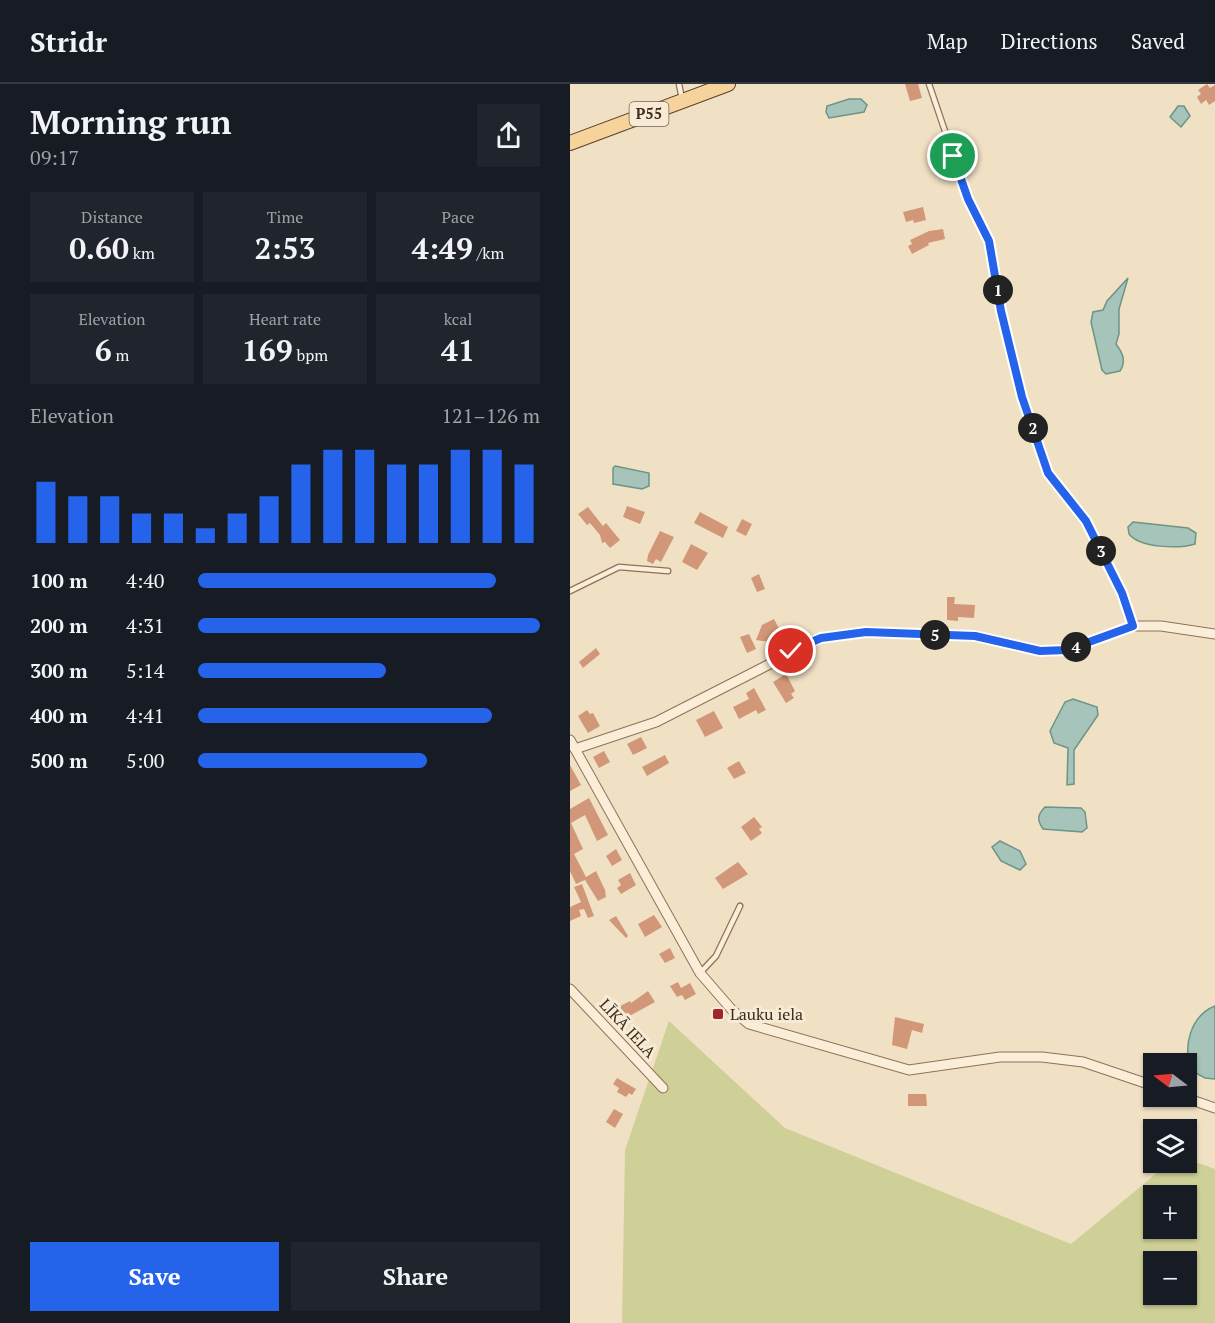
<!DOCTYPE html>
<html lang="en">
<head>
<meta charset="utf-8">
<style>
	body { margin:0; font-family:"PT Serif",serif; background:#20242c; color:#f1f3f6; height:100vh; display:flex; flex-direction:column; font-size:22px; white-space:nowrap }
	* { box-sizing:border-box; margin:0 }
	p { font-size:20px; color:#9ea1a6 }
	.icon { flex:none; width:33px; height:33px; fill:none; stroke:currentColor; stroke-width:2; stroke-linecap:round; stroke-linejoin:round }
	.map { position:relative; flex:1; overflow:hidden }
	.drawer { display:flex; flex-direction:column; background:#171b24; width:570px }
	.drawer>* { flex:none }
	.needle { width:39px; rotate:286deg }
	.buttons { position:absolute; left:573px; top:969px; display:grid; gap:12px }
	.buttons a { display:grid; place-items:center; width:54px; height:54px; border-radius:0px; background:#171b24; box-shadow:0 2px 4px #0004; font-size:30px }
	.pin { position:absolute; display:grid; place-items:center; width:51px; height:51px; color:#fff; margin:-26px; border:3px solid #fff; border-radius:50%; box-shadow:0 2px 6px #0007 }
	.km { position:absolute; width:30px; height:30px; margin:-15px; border-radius:50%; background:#222; color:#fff; font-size:16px; line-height:30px; text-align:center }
	.round { display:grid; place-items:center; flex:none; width:63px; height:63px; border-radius:0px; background:#20242c }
	.overview { display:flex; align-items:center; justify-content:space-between; height:102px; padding:0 30px }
	h1 { font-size:33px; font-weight:600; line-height:45px }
	.stats { display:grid; grid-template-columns:repeat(3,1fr); gap:9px; height:102px; padding:6px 30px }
	.stats div { display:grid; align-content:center; border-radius:0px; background:#20242c; text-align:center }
	.stats b { font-size:30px; font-weight:600 }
	.stats small { font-size:16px; font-weight:400 }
	.stats p { font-size:16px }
	.chart { height:168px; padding:12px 30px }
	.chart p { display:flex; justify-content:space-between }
	.chart svg { width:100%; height:108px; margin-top:6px; stroke:#2563eb; stroke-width:6 }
	.button { display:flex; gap:12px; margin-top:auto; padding:12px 30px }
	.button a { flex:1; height:69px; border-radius:0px; background:#2563eb; color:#fff; font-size:24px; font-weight:600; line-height:69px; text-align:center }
	.button a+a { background:#20242c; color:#f1f3f6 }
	ul { padding:0 30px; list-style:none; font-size:20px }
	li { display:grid; grid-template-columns:96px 72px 1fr; align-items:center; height:45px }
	li i { height:15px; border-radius:8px; background:#2563eb }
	header { display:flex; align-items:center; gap:36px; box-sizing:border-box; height:84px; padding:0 30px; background:#171b24; border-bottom:2px solid #363941 }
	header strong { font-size:28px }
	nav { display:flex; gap:33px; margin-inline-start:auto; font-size:21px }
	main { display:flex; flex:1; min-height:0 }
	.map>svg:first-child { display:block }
</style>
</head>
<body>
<header>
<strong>Stridr</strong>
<nav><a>Map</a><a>Directions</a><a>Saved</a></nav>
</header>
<main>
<section class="drawer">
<div class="overview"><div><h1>Morning run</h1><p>09:17</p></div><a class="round"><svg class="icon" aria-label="share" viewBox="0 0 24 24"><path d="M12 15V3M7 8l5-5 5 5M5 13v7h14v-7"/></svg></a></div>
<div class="stats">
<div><p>Distance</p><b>0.60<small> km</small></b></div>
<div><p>Time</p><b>2:53</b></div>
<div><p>Pace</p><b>4:49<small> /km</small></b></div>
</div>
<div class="stats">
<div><p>Elevation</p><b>6<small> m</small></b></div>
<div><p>Heart rate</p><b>169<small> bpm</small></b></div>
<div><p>kcal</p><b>41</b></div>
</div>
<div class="chart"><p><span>Elevation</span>121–126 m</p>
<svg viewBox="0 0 160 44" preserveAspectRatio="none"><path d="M5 44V19M15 44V25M25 44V25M35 44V32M45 44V32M55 44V38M65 44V32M75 44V25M85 44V12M95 44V6M105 44V6M115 44V12M125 44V12M135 44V6M145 44V6M155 44V12"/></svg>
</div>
<ul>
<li><b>100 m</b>4:40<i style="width:87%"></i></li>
<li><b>200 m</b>4:31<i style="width:100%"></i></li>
<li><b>300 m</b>5:14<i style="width:55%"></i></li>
<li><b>400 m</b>4:41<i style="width:86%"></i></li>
<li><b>500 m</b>5:00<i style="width:67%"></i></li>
</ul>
<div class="button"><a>Save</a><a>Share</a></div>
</section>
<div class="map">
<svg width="645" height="1239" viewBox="0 0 645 1239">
	<rect width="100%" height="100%" fill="#f1e1c4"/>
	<path fill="#ced097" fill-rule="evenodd" d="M99,937L215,1044L501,1160L599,1079L616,1078L617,1075L645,1085V1239H52L55,1066ZM584,1112H616V1144H584ZM584,1178H616V1210H584Z"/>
	<g fill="#a6c4b9" stroke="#6c9487" stroke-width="1.5">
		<polygon points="279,15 291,15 297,21 294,28 259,34 256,28 257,22"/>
		<polygon points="608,22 614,22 620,32 611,43 600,33"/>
		<path d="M558,194L549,225V250L546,260C552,268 557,277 550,287L536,290L532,286L521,238L523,228L533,226L537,217Z"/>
		<polygon points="45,382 79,389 79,402 72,405 43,400 43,384"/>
		<path d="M563,438L618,444L626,449L625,460C609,465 570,464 559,450L558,443Z"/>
		<polygon points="503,615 527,623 528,631 504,666 504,700 497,701 498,664 484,659 480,647 495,618"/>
		<path d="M475,723L511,724L515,728L517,744L512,748L473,745C467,736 467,731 475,723Z"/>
		<polygon points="430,757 450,767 456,780 450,786 431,777 422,763"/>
		<path d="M645,922V995L635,994L622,987C612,964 620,932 645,922Z"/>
	</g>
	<g fill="#d29778">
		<polygon points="335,0 348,0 352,14 340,17"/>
		<polygon points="637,0 640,4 645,1 645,17 639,21 636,16 631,20 627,13 631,10 628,6"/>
		<polygon points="353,123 356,136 344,139 343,136 336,138 333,128"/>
		<polygon points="373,145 375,155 358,159 359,161 342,170 338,162 342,160 340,156 359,147"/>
		<polygon points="57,422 75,428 70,440 53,433"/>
		<polygon points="18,423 33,442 36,439 50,456 40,464 35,458 32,459 30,451 20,439 17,441 8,430"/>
		<polygon points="130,428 158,443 153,454 124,439"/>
		<polygon points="172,435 182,440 176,452 166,447"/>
		<polygon points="90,447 104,453 91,478 86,475 83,480 77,477 78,471"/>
		<polygon points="121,460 138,469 127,486 112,478"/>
		<polygon points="189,490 195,505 187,508 181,494"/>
		<polygon points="377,513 385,513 384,520 405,521 404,534 388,533 388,537 377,536"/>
		<polygon points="204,535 213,552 200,558 186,556 192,541"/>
		<polygon points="179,550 186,565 177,569 170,553"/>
		<polygon points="26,564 30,570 13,584 9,578"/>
		<polygon points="216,590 225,607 221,610 224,614 216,619 203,598"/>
		<polygon points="184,604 196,626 188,630 186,626 169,635 163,623 179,615 176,609"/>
		<polygon points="17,626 20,630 23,629 30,642 18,649 8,632"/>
		<polygon points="144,627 153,644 135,653 126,636"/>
		<polygon points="71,653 77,664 63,671 57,660"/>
		<polygon points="34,667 40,678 29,684 23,673"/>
		<polygon points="95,671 99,679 77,692 72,683"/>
		<polygon points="169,677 176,689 164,695 157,684"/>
		<polygon points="0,681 11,701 0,707"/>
		<polygon points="19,714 38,751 27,757 15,731 1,739 13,765 4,770 16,793 26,787 35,806 36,813 28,817 15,796 6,800 0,787 0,725"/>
		<polygon points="184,733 192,743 189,745 192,749 181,757 171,743"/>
		<polygon points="46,765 52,776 42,782 36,772"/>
		<polygon points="168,778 178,790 153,805 145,794"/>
		<polygon points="60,789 66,801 51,810 47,804 51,801 48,796"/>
		<polygon points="12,800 24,832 18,834 14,825 9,826 11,832 0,837 0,823 11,818 4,803"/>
		<polygon points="84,831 92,843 75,853 68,840"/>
		<polygon points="46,832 58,852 56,854 39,836"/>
		<polygon points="100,864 105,874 95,879 89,870"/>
		<polygon points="108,898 111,904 120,899 126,910 115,916 112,911 107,913 100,902"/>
		<polygon points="78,907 85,918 54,935 48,923 60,917 61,919"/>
		<polygon points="325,933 354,940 352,949 342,946 337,965 322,961"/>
		<polygon points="47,994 66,1005 62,1011 59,1009 56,1013 47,1008 49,1004 43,1000"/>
		<polygon points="338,1010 356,1010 357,1022 338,1022"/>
		<polygon points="44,1025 53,1030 45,1044 36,1038"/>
	</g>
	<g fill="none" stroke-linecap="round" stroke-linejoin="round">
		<g stroke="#8e7159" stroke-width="7">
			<g id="service">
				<polyline points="109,0 112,15"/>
				<polyline points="359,0 398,115 419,157 431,227 452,313 478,389 516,437 552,509 563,542"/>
				<polyline points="0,507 49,483 98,487"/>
				<polyline points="130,889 146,872 170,822"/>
			</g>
		</g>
		<g stroke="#8e7159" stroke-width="11">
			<g id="minor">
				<polyline points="0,656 130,889 162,926 179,940 339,986 430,973 472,973 513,978 584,1002"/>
				<polyline points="5,665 86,638 251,554 296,548 405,552 470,567 497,566 563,542 591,542 645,550"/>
				<polyline points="0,905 93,1004"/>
				<polyline points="610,1012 645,1024"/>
			</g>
		</g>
		<g stroke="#5b402d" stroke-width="16">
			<polyline id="primary" points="0,59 158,0"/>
		</g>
		<use href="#service" stroke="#fbeed9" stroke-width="4.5"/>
		<use href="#minor" stroke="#fbeed9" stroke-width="9"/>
		<use href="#primary" stroke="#f6d39a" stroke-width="14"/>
	</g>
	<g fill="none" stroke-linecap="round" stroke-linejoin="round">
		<g stroke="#fff" stroke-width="12">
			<polyline id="route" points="221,567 251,554 296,548 405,552 470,567 497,566 563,542 552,509 516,437 478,389 452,313 431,227 419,157 398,115 383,72"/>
		</g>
		<use href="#route" stroke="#2563eb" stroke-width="8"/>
	</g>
	<rect fill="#a1252e" stroke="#f8ebd5" stroke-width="2" x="142" y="924" width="12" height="12" rx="3"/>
	<g text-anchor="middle" stroke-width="6" stroke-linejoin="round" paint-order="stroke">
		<rect fill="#f8ebd5" stroke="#756555" stroke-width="1.5" x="59.5" y="18" width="39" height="24" rx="4.5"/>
		<g font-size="15" font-weight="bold" fill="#3d2b1e">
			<text x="79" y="35">P55</text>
		</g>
		<g font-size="16" fill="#3d2b1e" stroke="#f8ebd5" text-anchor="start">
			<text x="160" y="936">Lauku iela</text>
		</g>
		<g font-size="16" fill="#3d2b1e" stroke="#f8ebd5">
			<text transform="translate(58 944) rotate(47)" y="6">LĪKĀ IELA</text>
		</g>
	</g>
</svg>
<div class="buttons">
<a><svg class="needle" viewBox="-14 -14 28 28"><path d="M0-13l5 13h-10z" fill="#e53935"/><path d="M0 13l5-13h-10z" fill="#9ea1a6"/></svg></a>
<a><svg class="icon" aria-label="layers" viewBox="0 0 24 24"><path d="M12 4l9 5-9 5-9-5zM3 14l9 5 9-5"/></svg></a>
<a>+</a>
<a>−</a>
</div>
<div class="pin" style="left:383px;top:72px;background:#1e9e55"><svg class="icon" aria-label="arrive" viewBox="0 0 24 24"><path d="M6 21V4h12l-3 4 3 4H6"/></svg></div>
<div class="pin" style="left:221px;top:567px;background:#d93025"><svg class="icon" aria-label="check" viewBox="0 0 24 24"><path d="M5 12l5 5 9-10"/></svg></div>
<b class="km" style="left:428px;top:206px">1</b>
<b class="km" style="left:463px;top:344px">2</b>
<b class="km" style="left:531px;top:467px">3</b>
<b class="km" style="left:506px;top:563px">4</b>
<b class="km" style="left:365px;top:551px">5</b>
</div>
</main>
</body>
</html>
